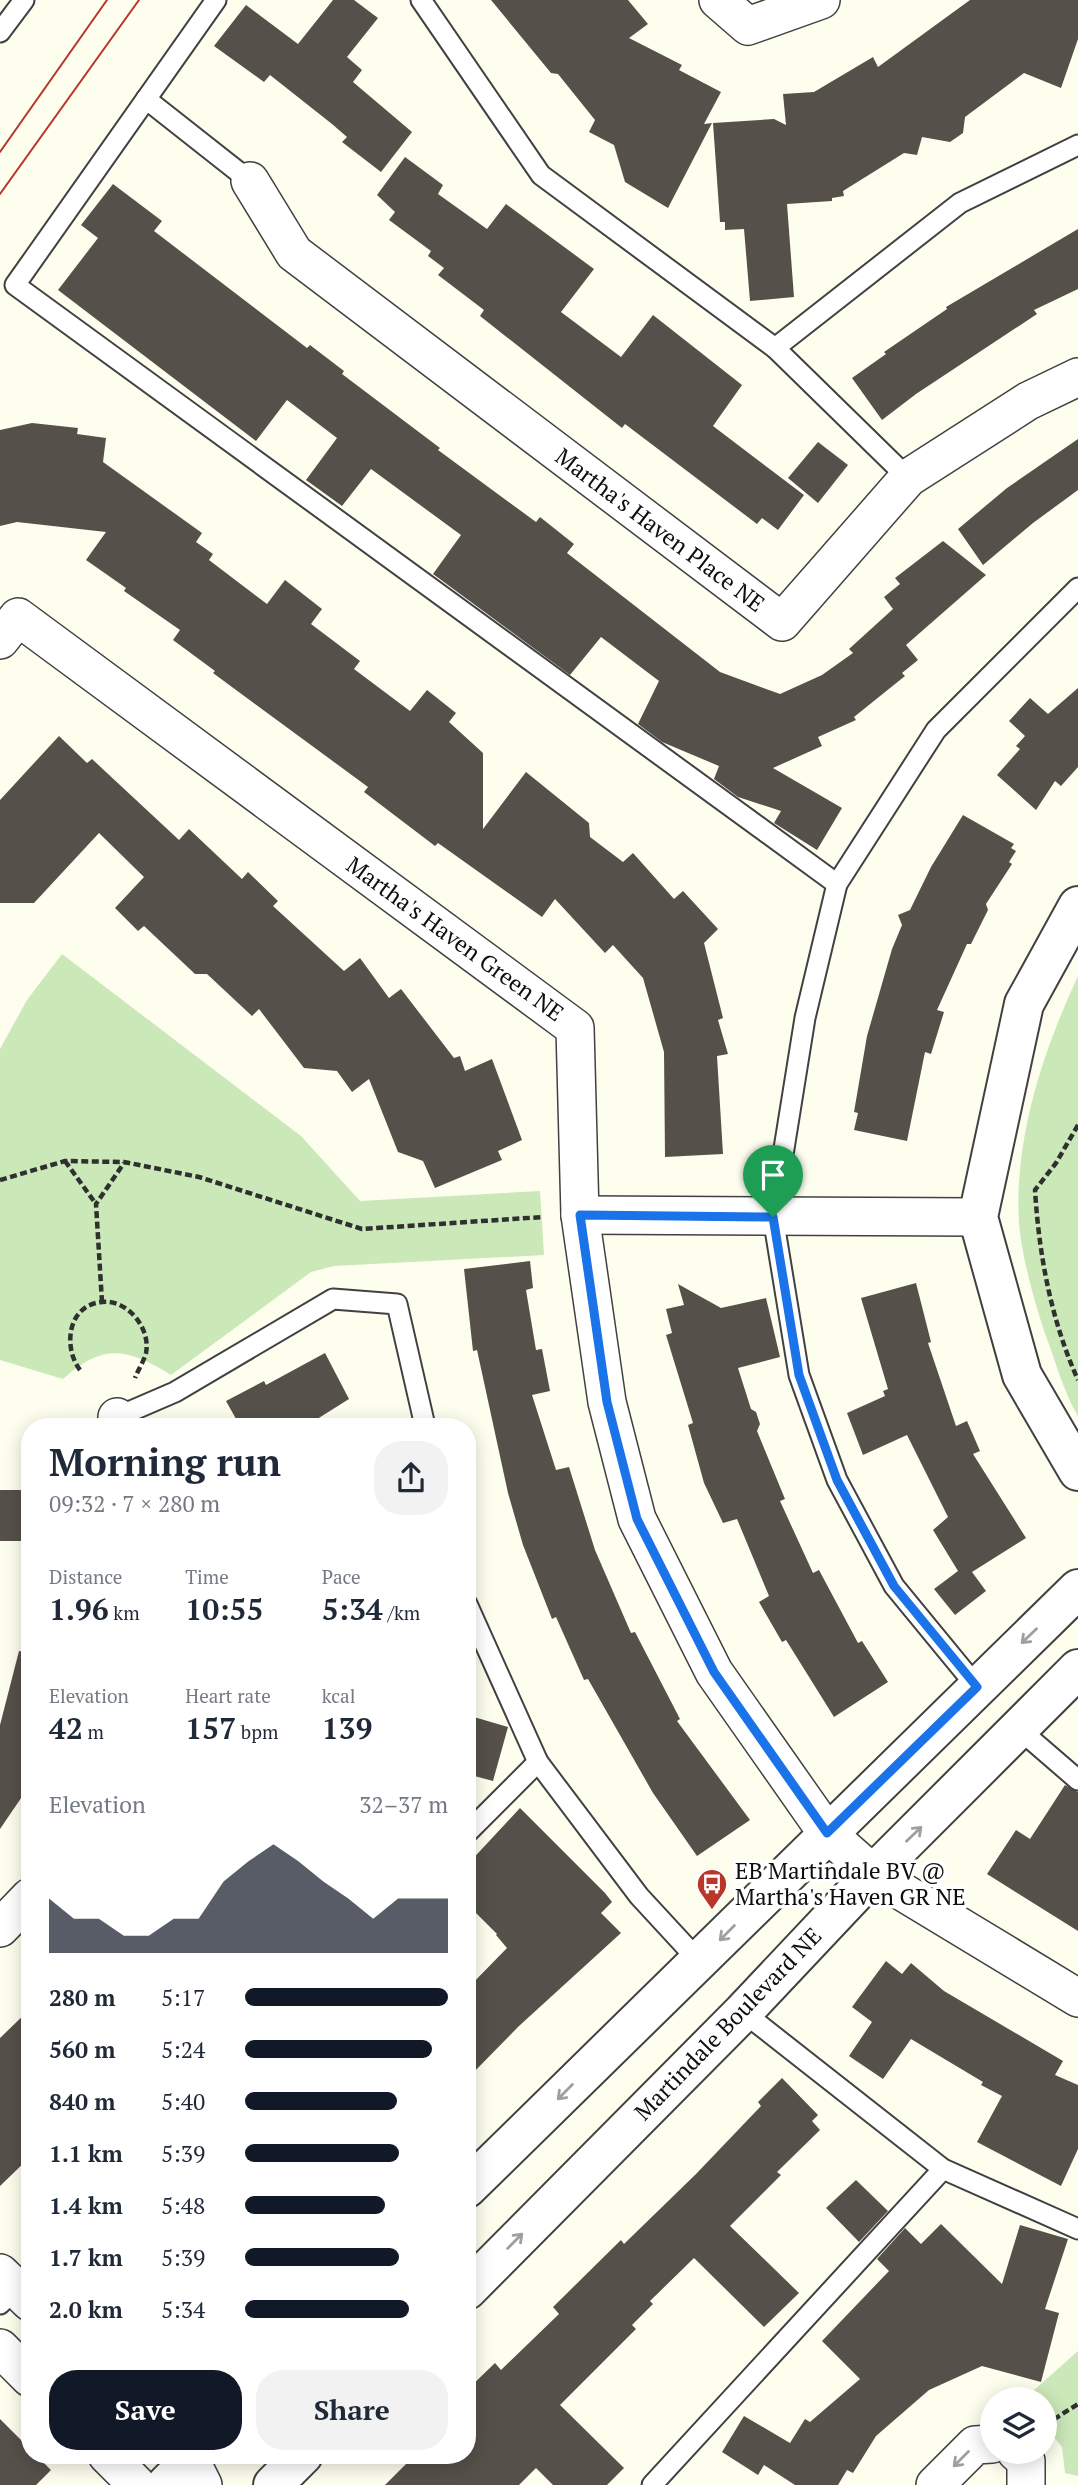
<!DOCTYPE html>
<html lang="en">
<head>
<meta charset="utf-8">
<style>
	body { margin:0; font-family:"PT Serif",serif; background:#f2f2f3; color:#1f2937; height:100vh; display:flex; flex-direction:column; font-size:26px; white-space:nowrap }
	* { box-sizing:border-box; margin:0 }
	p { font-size:23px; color:#747a83 }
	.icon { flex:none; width:38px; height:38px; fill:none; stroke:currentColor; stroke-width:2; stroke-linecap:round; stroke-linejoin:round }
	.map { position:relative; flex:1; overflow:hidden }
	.details { position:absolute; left:21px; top:1418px; width:455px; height:1046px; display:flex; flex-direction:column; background:#fff; border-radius:28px; box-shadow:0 4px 18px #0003 }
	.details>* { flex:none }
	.tools { position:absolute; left:980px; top:2387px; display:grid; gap:14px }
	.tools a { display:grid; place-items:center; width:77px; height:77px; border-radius:50%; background:#fff; box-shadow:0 4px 18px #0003; font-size:35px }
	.pin { position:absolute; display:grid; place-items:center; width:60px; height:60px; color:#fff; margin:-72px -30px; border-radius:50% 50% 50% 0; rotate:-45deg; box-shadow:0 0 7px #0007 }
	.pin .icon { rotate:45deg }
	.round { display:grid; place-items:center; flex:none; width:74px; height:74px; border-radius:28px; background:#f2f2f3 }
	.summary { display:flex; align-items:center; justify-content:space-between; height:119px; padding:0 28px }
	h1 { font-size:38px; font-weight:700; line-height:52px }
	.stats { display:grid; grid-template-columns:repeat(3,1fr); gap:10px; height:119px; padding:7px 28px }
	.stats div { display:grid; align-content:center }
	.stats b { font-size:30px; font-weight:700 }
	.stats small { font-size:19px; font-weight:400 }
	.stats p { font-size:19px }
	.chart { height:196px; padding:14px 28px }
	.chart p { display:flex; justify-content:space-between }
	.chart svg { width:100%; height:126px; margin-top:7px; fill:#111827; opacity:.7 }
	.cta { display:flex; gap:14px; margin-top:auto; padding:14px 28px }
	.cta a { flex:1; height:80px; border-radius:28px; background:#111827; color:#fff; font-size:28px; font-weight:700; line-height:80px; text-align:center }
	.cta a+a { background:#f2f2f3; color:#1f2937 }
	ul { padding:0 28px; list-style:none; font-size:23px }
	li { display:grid; grid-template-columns:112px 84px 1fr; align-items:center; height:52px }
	li i { height:18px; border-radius:9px; background:#111827 }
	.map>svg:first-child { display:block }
</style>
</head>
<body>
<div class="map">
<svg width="1078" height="2485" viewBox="0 0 1078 2485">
	<rect width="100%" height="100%" fill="#fefeef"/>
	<g fill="#cbe8b9">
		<path d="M62,954L301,1136L360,1201L540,1191L544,1255L334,1266L311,1272L171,1375C127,1348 103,1343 63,1379L0,1360V1049L27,1000Z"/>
		<path d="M1078,976V1416C1065,1394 1058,1370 1050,1347C1037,1313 1022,1259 1019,1223C1014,1138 1043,1051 1078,976Z"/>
		<polygon points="1078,2351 1078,2476 1065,2473 1062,2447 1045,2426 1045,2399 1024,2399"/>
	</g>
	<g fill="#56504a">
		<polygon points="333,0 354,0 378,18 347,57 362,70 353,82 412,132 381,172 342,142 347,137 332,124 270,75 264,82 214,46 246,5 298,44"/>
		<polygon points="491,0 628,0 648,24 629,38 682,65 679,70 721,92 704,124 712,123 668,208 625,182 614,145 589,132 595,120 558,74 551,73"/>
		<polygon points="970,0 1078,0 1078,39 1061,88 1024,73 965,117 963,133 950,142 922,137 917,155 904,153 843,191 844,196 832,198 832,201 787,204 794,297 750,301 744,229 725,230 725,222 720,222 713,123 774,119 786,125 783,94 814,92 873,57 878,67"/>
		<polygon points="405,157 443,185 438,194 487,229 506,204 594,269 561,312 621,357 653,315 742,385 713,426 804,495 778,530 762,518 757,524 625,424 622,428 480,316 484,310 438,275 444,268 428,256 431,251 389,220 395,212 377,195"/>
		<polygon points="113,184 162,221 154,231 307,348 310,345 344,371 342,374 440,448 438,450 536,522 540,517 574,544 567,553 720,672 780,694 822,675 853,653 849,649 893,609 884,597 900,584 895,578 943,541 986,575 906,645 918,660 902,673 905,676 854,717 856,720 818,737 822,746 773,768 842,808 817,850 774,823 781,811 738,797 714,779 719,766 662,742 638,724 659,681 601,637 570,675 433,574 461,535 371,469 342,506 306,480 337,438 287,400 256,441 58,290 98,238 81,225"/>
		<polygon points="1078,229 1078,289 1034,310 1037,314 916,394 882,420 852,378 886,354 884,352 947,309 946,307"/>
		<polygon points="32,423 78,428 77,434 106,438 103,462 202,533 196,542 213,554 209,560 267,604 285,580 322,609 311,624 360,661 354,669 410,711 427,690 456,713 449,722 483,753 483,829 526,772 589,823 590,837 623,862 633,853 674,899 683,891 718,929 704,943 723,1018 718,1020 728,1054 717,1056 723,1154 665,1157 664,1052 643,978 613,945 605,953 555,899 542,917 438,843 435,846 364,792 368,787 213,673 215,671 173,640 180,630 124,591 126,588 86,560 106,532 17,522 0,526 0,430"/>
		<polygon points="1078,439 1078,490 1033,523 983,565 958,529 1007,488"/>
		<polygon points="818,442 848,465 818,503 788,478"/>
		<polygon points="1078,688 1078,767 1061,786 1055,781 1036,810 997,775 1020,749 1016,746 1025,736 1009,721 1030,698 1048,714"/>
		<polygon points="59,736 87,763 92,759 179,840 189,829 242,879 248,872 278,901 273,906 344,971 360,958 389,998 401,989 454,1058 460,1056 465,1071 492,1059 522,1140 498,1151 502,1160 435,1188 423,1161 398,1152 369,1079 352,1092 337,1071 304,1068 259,1009 252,1016 207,974 195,974 144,926 138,931 115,908 144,877 99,833 34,903 0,903 0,800"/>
		<polygon points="963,815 1014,844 1011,848 1016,851 1009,862 1012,864 986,904 988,910 971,944 967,944 937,1010 944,1012 931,1054 925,1052 907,1141 854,1130 858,1113 854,1112 867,1036 892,949 902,925 898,915 910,910 931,867"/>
		<polygon points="530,1261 533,1288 526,1290 536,1350 542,1349 550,1391 532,1395 556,1470 569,1467 595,1550 631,1633 635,1632 680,1719 677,1721 750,1820 697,1856 653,1793 588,1679 584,1680 556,1617 552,1619 523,1545 508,1493 477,1350 473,1351 464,1269"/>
		<polygon points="916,1283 931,1342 928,1343 956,1426 967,1421 980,1451 973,1454 1026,1538 972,1572 986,1591 955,1615 934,1589 958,1571 933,1530 948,1517 907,1435 863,1455 847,1413 885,1396 883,1391 888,1389 861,1298"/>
		<polygon points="678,1284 721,1308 766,1298 780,1357 738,1368 751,1409 756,1412 760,1424 757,1431 785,1499 780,1501 813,1573 819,1570 858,1643 862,1641 888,1682 834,1717 786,1640 782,1642 759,1602 769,1596 737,1519 723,1523 704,1483 688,1425 693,1423 666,1335 672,1333 666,1309 684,1305"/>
		<polygon points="325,1353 349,1399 306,1426 240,1426 226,1401 264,1381 266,1385"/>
		<rect x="0" y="1490" width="30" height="51"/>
		<polygon points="19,1651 30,1653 30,1785 0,1829 0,1725"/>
		<polygon points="467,1715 508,1727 493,1781 467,1774"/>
		<polygon points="1065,1785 1078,1792 1078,1931 987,1874 1016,1830 1030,1839"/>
		<polygon points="520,1808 605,1893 612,1902 601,1913 621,1933 519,2026 467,2079 467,1989 507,1948 496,1935 497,1934 467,1904 467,1865"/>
		<polygon points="886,1961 902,1974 911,1963 944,1991 1063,2061 1055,2075 1078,2085 1078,2149 1061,2186 977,2142 1002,2096 981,2085 983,2082 911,2039 883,2079 849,2056 872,2022 852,2007"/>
		<polygon points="30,2009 30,2157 0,2186 0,2038"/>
		<polygon points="782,2078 818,2115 812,2121 820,2130 777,2172 781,2175 730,2226 799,2293 764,2327 694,2258 650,2301 653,2304 632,2325 636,2329 560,2405 624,2468 607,2485 553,2485 536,2468 519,2485 385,2485 415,2455 467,2455 467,2390 495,2363 501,2370 559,2314 553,2307 621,2240 624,2244 696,2174 761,2106 758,2102"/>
		<polygon points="856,2180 888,2211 859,2242 826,2208"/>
		<polygon points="941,2224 1002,2284 1020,2225 1068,2239 1045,2309 1059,2313 1041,2382 982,2366 929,2390 876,2436 853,2473 847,2470 838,2485 795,2485 764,2465 758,2475 722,2452 744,2416 790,2443 805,2419 810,2422 860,2379 822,2341 889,2271 877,2259 905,2228 921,2244"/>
		<polygon points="0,2419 30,2449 30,2455 36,2455 51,2470 36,2485 0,2485"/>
	</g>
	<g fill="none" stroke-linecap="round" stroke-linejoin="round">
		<g stroke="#414141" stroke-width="23">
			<g id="service">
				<polyline points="216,0 15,285 837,884"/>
				<polyline points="421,0 541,175 775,348 960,203 1078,145"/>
				<polyline points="0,32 24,0"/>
				<polyline points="146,99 250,181"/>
				<polyline points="775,348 908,478"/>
				<polyline points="117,1417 175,1392 333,1299 397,1304 425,1426"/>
				<polyline points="467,1604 538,1762 639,1896 699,1961"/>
				<polyline points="977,1687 894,1586 837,1480 799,1375 773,1217 805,1018 837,884 936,730 1078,588"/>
				<polyline points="1020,1730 1078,1780"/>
				<polyline points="467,1833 538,1762"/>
				<polyline points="743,2012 943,2169 1078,2229"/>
				<polyline points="0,2304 30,2274"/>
				<polyline points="652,2485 943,2169"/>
			</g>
		</g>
		<g stroke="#414141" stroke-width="40">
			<g id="minor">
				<polyline points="718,0 748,26 821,0"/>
				<polyline points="250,181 294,253 782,622 908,478 1028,401 1078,377"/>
				<polyline points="0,640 18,617 575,1028 580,1215 607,1402 637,1519 714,1672 827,1833 873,1874 1078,1998"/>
				<polyline points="580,1215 978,1217"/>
				<polyline points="117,1417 121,1426"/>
				<polyline points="0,1928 30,1897"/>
				<polyline points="0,2273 30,2302"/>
				<polyline points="0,2348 30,2378"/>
				<polyline points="1016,2452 1026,2461 1026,2485"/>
				<polyline points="107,2455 137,2485"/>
				<polyline points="188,2455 203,2485"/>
				<polyline points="935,2485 975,2445 992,2444"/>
			</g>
		</g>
		<g stroke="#414141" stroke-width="42">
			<g id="tertiary">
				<polyline points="1078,906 1024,1004 978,1217 1022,1375 1078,1471"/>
				<polyline points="467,2188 1078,1589"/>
				<polyline points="467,2290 743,2012 873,1874 1078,1669"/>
				<polyline points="166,2485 196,2455"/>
				<polyline points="273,2485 303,2455"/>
			</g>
		</g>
		<g stroke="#303030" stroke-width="4.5" stroke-dasharray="7 3.5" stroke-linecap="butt">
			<path d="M1078,1125L1056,1163L1035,1190C1039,1255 1051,1320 1078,1380"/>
			<polyline points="65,1161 96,1204"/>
			<polyline points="0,1180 65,1161 124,1162 199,1177 362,1229 543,1217"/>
			<polyline points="102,1302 96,1204 124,1163"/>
			<path d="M80,1370C63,1348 67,1305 102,1302C127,1299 151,1328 146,1353C144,1361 138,1370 135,1378"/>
			<polyline points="1045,2425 1078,2404"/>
		</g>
		<use href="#service" stroke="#fff" stroke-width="19"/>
		<use href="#minor" stroke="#fff" stroke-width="37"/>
		<use href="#tertiary" stroke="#fff" stroke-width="38"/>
		<g stroke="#b9372a" stroke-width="2">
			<polyline points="0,152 107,0"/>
			<polyline points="0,194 139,0"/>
		</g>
	</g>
	<defs><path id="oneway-shaft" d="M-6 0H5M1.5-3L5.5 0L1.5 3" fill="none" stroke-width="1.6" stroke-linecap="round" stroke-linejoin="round" transform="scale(1.75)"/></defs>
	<g stroke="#9f9f9f">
		<use href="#oneway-shaft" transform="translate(1029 1636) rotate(136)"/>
		<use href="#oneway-shaft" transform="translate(914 1834) rotate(-44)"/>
		<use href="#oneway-shaft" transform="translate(727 1933) rotate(135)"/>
		<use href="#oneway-shaft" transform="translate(565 2092) rotate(135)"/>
		<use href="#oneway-shaft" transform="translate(515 2241) rotate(-45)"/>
		<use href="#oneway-shaft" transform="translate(961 2459) rotate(135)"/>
	</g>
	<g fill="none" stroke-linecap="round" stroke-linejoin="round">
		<g stroke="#fff" stroke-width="14">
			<polygon id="route" points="580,1215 773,1217 799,1375 837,1480 894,1586 977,1687 827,1833 714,1672 637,1519 607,1402"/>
		</g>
		<use href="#route" stroke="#1a73e8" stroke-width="9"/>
	</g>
	<defs>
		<g id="bus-pin" transform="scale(1.575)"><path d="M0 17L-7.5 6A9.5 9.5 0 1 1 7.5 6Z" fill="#b9372a" stroke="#fff"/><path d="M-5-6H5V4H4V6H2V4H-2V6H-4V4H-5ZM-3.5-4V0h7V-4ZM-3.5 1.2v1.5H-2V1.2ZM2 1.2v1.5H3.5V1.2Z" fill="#fff"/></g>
	</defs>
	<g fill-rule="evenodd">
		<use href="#bus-pin" x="712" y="1884"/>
	</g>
	<g text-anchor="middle" stroke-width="7" stroke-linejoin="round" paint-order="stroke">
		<g font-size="23" fill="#0e0e0e" stroke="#fff">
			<text transform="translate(660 530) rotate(37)" y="8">Martha's Haven Place NE</text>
			<text transform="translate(455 939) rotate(36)" y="8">Martha's Haven Green NE</text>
			<text transform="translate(728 2024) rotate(-46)" y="8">Martindale Boulevard NE</text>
		</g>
		<g font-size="23" fill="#0e0e0e" stroke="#fff" text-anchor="start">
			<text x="735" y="1879">EB Martindale BV @<tspan x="735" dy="26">Martha's Haven GR NE</tspan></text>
		</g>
	</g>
</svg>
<div class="tools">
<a><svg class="icon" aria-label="layers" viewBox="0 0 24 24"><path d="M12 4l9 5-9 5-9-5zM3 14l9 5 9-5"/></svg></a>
</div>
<div class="pin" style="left:773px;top:1217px;background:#1e9e55"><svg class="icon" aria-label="arrive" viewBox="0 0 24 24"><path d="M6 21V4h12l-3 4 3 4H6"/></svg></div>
<section class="details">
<div class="summary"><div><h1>Morning run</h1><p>09:32 · 7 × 280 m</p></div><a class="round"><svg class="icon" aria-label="share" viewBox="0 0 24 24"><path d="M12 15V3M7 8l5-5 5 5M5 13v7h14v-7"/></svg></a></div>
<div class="stats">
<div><p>Distance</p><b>1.96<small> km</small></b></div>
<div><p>Time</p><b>10:55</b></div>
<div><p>Pace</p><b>5:34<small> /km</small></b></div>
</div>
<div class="stats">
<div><p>Elevation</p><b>42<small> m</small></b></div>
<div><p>Heart rate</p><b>157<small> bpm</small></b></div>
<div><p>kcal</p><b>139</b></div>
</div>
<div class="chart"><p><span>Elevation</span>32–37 m</p>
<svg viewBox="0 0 160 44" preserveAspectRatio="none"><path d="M0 44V25L10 32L20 32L30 38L40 38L50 32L60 32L70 19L80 12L90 6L100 12L110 19L120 25L130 32L140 25L150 25L160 25V44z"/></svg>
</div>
<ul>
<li><b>280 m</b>5:17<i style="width:100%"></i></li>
<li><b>560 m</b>5:24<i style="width:92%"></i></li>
<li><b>840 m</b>5:40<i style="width:75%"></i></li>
<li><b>1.1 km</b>5:39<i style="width:76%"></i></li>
<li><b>1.4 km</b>5:48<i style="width:69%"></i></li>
<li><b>1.7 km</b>5:39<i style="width:76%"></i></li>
<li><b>2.0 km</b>5:34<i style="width:81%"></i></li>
</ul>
<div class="cta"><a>Save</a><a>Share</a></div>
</section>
</div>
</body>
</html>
